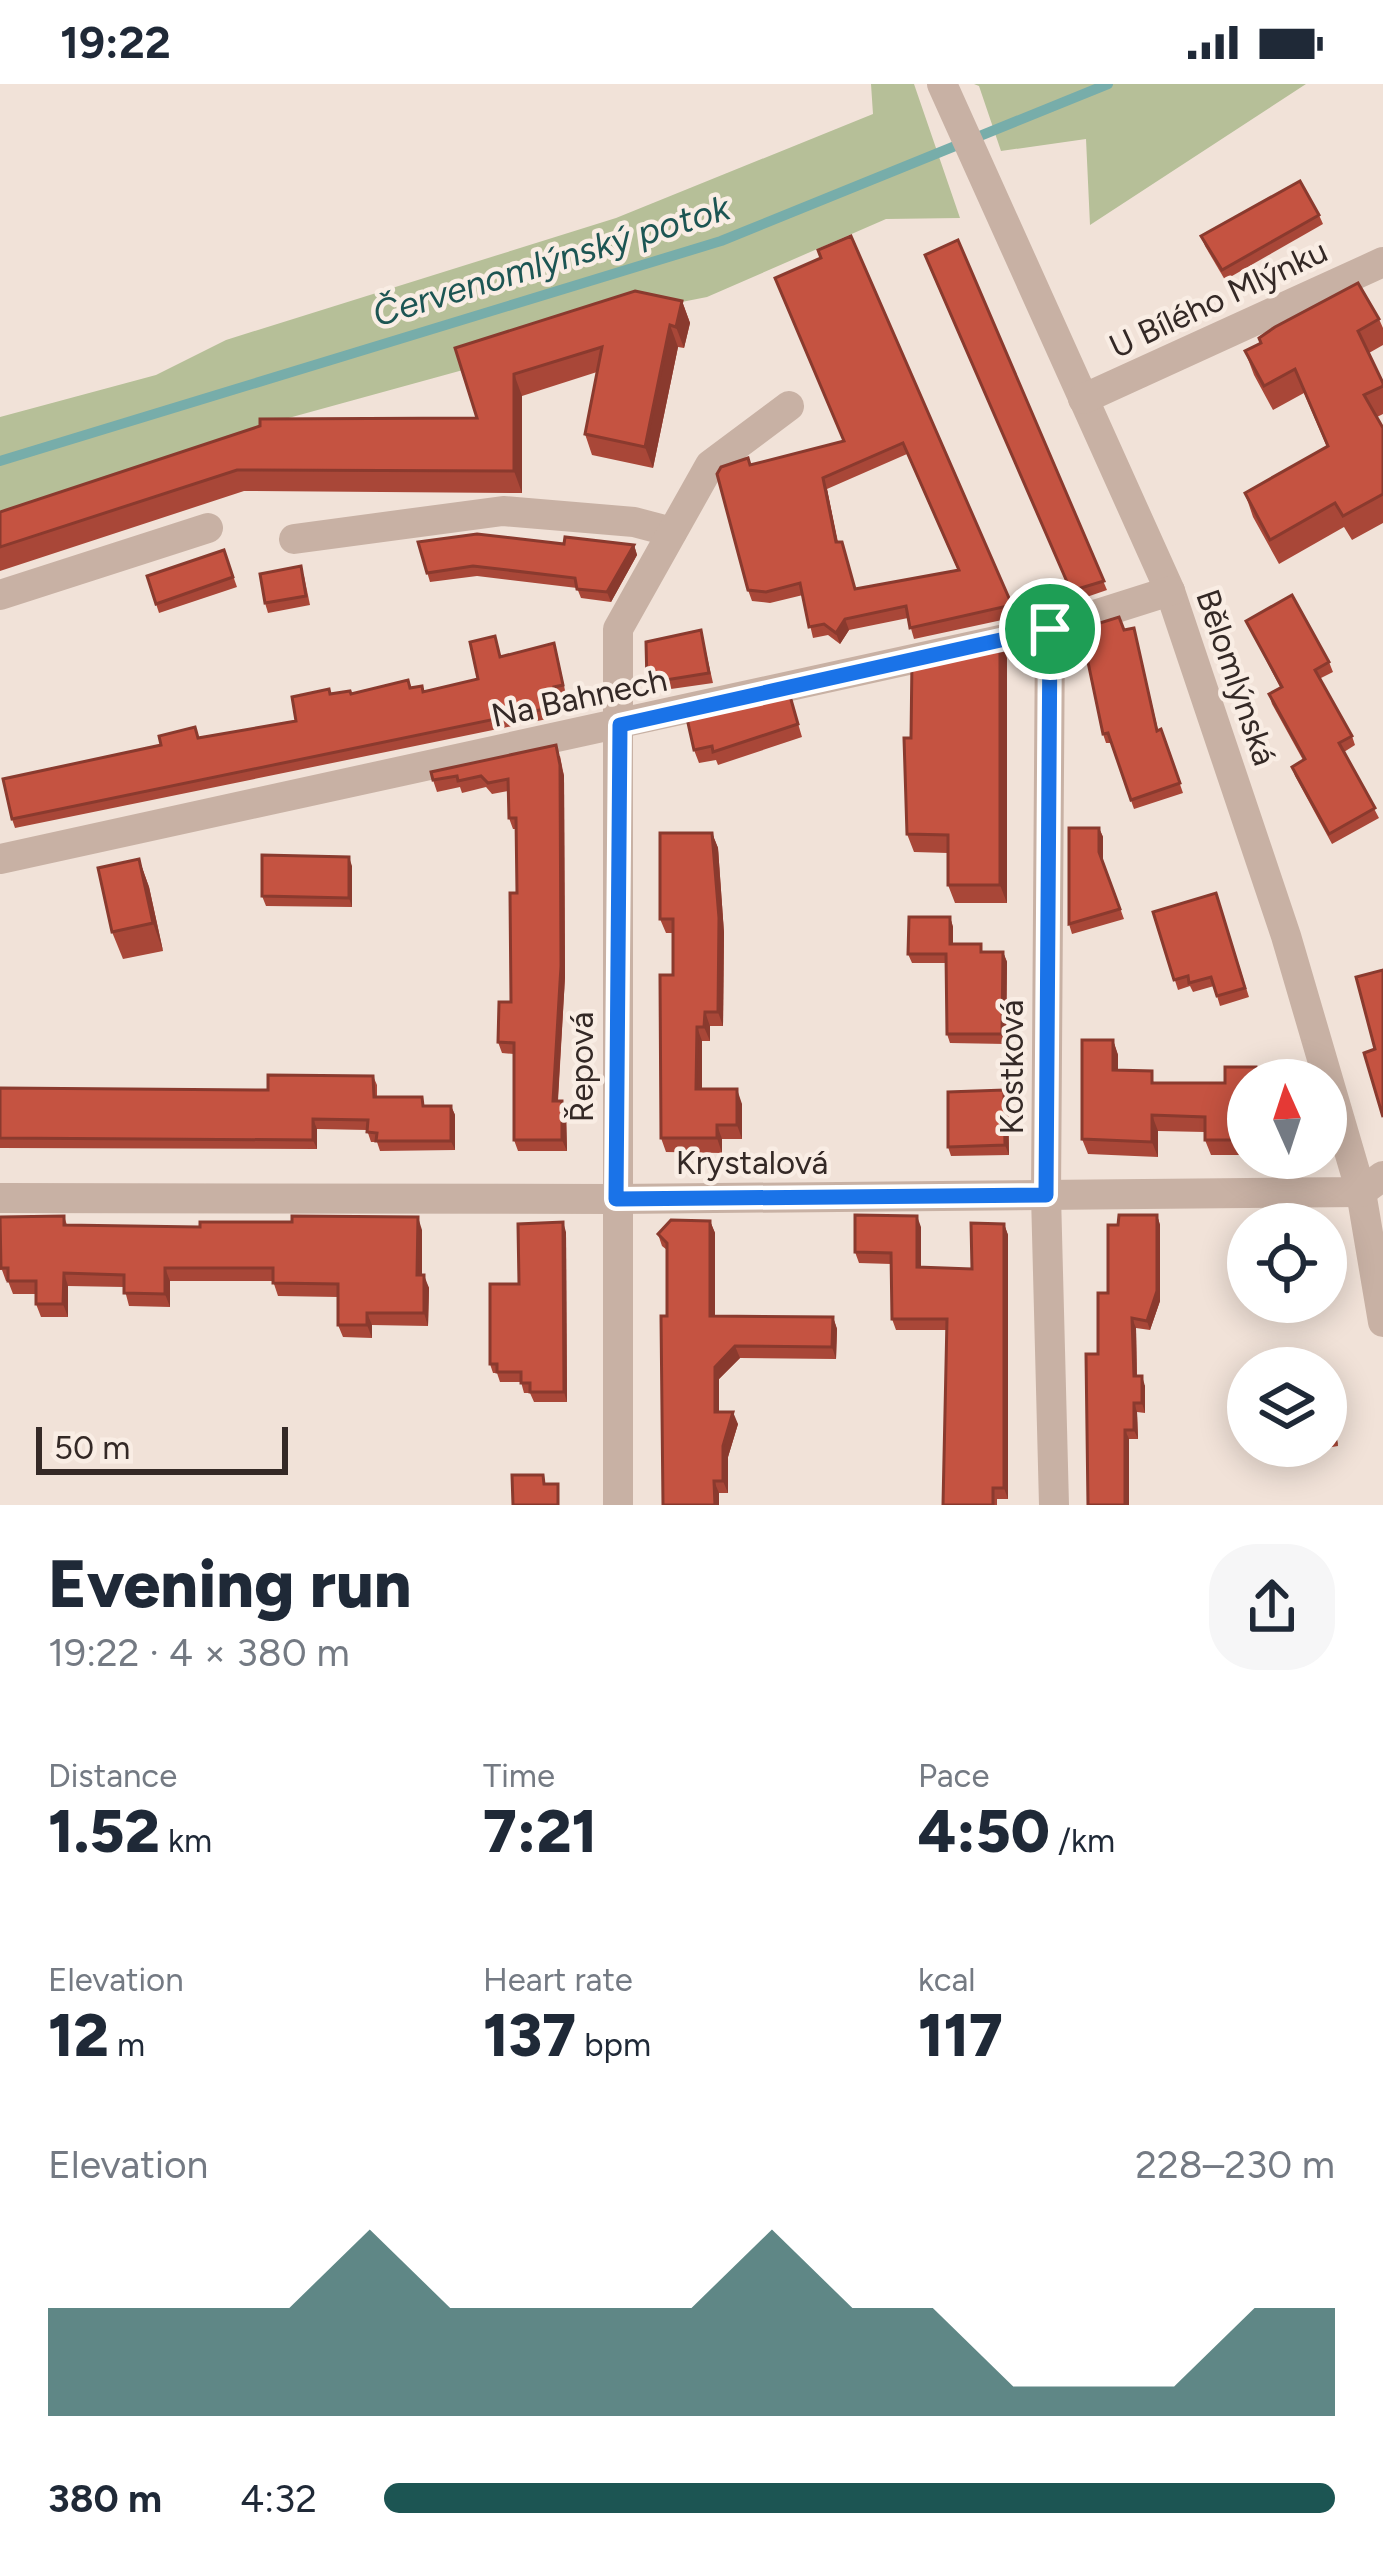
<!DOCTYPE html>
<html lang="en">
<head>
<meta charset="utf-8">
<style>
	body { margin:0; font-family:Figtree,sans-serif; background:#f6f6f7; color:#1f2937; height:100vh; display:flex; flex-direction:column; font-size:45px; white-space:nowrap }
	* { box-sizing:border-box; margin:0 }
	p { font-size:39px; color:#747a83 }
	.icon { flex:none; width:66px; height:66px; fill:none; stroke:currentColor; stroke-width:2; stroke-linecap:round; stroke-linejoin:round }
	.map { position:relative; height:1421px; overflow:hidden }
	.panel { display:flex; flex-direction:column; background:#fff; flex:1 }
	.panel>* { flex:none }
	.needle { width:78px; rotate:357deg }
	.tools { position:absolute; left:1227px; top:975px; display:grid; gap:24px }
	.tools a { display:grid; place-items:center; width:120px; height:120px; border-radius:50%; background:#fff; box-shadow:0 6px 30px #0003; font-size:60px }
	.scale { position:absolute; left:36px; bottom:30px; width:252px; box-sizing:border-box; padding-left:12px; border:6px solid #342926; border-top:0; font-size:33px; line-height:42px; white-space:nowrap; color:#342926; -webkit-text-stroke:9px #f9ede4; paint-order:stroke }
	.pin { position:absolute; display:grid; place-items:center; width:102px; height:102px; color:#fff; margin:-51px; border:6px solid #fff; border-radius:50%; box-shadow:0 3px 12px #0007 }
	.round { display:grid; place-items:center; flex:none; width:126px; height:126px; border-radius:48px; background:#f6f6f7 }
	.summary { display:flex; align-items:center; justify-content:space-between; height:204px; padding:0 48px }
	h1 { font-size:66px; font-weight:800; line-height:90px }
	.metrics { display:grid; grid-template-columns:repeat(3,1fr); gap:18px; height:204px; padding:12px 48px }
	.metrics div { display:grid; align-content:center }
	.metrics b { font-size:60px; font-weight:800 }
	.metrics small { font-size:33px; font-weight:400 }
	.metrics p { font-size:33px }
	.chart { height:336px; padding:24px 48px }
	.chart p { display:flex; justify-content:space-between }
	.chart svg { width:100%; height:216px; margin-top:12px; fill:#1c5553; opacity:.7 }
	ul { padding:0 48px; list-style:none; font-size:39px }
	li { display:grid; grid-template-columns:192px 144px 1fr; align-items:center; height:90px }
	li i { height:30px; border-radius:15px; background:#1c5553 }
	.status { display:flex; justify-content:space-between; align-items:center; height:84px; padding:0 60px; background:#fff; direction:ltr }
	.status svg { height:33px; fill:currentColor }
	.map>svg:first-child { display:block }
</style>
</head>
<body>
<div class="status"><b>19:22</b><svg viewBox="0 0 49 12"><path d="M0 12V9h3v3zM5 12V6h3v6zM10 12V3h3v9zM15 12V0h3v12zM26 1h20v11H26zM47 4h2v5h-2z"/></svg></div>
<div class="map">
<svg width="1383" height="1421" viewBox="0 0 1383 1421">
	<rect width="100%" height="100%" fill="#f1e2d8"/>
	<g fill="#b6bf98">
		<polygon points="871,0 914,0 960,134 886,135 707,213 636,227 463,286 252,344 238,373 0,452 0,333 156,291 226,256 616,134 873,30"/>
		<polygon points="974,0 1306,0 1090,141 1086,55 1001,67 979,2"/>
	</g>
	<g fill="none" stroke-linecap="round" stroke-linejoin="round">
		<polyline stroke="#77adaa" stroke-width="10" points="0,377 721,157 1108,0"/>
		<g stroke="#c8b1a4" stroke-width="30">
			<polyline points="942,0 1170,507 1286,852 1361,1108 1383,1238"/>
			<polyline points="1083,315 1383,178"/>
			<polyline points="294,455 503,427 634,438 672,448"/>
			<polyline points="0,511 208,444"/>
			<polyline points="1050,545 1046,1111 1054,1421"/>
			<polyline points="0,775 1050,545 1170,507"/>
			<polyline points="0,1114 617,1115 1361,1108 1383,1092"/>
			<polyline points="618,1421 618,545 710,381 789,322"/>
		</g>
	</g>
	<g fill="#a94738" fill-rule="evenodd">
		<polygon points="1319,131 1323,140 1225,196 1205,162 1201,152"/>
		<polygon points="958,156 1107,506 1075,517 928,180"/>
		<path d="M821,174L1012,521L1016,533L914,555L908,534L849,546L840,560L828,551L813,554L803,511L770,519L752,517L748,506L750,381L844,357ZM907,370L958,486L856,505L838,458L827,405Z"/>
		<polygon points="682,217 690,239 684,264 678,263 653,384 592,371 585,350 597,288 522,312 522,409 244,407 0,487 0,428 477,334 455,264"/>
		<polygon points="1379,235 1383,244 1383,261 1369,269 1383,299 1383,330 1377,333 1383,344 1383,439 1352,456 1344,443 1279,480 1253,433 1245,409 1327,363 1304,309 1273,326 1254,291 1245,267"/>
		<polygon points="418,458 634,461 637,471 611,518 581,514 577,504 477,492 430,498"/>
		<polygon points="224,466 237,503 159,529 147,492"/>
		<polygon points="304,492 310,521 268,529 265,519"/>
		<polygon points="1246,537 1329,578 1333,588 1319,595 1352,652 1355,661 1344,668 1379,734 1332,760 1295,692 1292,683 1303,676 1272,620 1269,610 1280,603"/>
		<polygon points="1134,544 1158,646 1161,645 1183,709 1134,725 1111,659 1106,659 1103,650 1124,546"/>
		<polygon points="701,546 713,599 650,608 647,599"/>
		<polygon points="557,569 566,611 557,613 561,629 552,634 15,744 12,735 199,654 296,637 330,610 351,610 408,596 412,604 423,608 478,595"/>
		<polygon points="1007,574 1007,819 955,819 948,801 948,769 914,768 907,750"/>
		<polygon points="790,612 802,653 718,681 716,676 699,679 694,666"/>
		<polygon points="560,672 564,692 565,893 558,1017 562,1017 566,1028 567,1067 518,1067 514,1056 514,970 502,969 498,958 511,918 517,809 516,745 513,745 509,734 508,707 492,710 486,703 462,709 460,703 437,708 433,696"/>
		<polygon points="1099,744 1103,753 1103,777 1124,835 1072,850 1069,840"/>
		<polygon points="712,749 718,764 724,849 723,942 710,942 710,957 702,957 702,1005 742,1020 742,1055 722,1055 722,1069 666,1068 661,1054 673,891 673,849 666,849 660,835"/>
		<polygon points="139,775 149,803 163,867 123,875 112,848"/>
		<polygon points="352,782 352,823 266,822 262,812"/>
		<polygon points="1216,809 1249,913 1220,922 1214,902 1193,908 1190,902 1178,906 1153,828"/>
		<polygon points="950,833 953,843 953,860 984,868 1003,868 1007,878 1006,960 950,959 947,950 946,879 912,879 908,870"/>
		<polygon points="1113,956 1118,971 1118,986 1157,999 1225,999 1256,983 1261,996 1248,996 1248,1071 1211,1071 1205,1056 1205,1048 1158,1047 1158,1073 1088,1070 1082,1055"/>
		<polygon points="373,992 377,1001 377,1013 426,1022 451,1022 455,1031 455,1066 380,1067 377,1058 371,1058 367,1046 317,1045 317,1065 0,1064 0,1004 268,1006"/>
		<polygon points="1008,1016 1009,1071 951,1072 948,1063"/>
		<polygon points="1157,1131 1160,1141 1160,1217 1150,1246 1136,1244 1137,1292 1145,1302 1145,1329 1137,1328 1138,1355 1129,1355 1129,1421 1098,1270 1108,1209"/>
		<polygon points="64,1132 67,1141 422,1146 422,1191 429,1204 428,1242 372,1241 372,1254 343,1253 338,1241 338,1213 278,1212 273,1197 170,1197 170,1223 129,1222 124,1203 68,1202 68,1233 41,1233 36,1220 36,1210 13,1210 8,1197 6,1197 2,1186 0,1186 0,1133"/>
		<polygon points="710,1137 715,1149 715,1232 833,1233 837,1245 836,1275 740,1274 719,1295 719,1328 738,1340 728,1373 728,1409 719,1409 719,1421 663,1421 667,1166 662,1162 658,1150"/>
		<polygon points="1004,1140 1008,1151 1008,1415 997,1415 997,1421 943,1421 947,1246 896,1246 892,1235 891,1180 859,1179 855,1168 921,1143 921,1183 972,1185"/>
		<polygon points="566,1148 567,1318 534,1318 530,1309 524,1309 521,1298 500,1298 497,1289 493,1289 490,1280 519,1200"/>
		<polygon points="1326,1300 1330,1309 1338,1362 1290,1370 1287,1362 1326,1362"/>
	</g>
	<g fill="#8a3a2e">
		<polygon points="682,217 690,239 684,264 676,243"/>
		<polygon points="670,241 678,263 653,384 645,363"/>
		<polygon points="514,290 522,312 522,409 514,387"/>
		<polygon points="823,394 827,405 840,470 836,458"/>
		<polygon points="634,461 637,471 611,518 607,508"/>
		<polygon points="845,535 849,546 840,560 836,549"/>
		<polygon points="1000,556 1007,574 1007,819 1000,801"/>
		<polygon points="556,661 564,692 565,893 557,1028 553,1017"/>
		<polygon points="1099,744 1103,753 1103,778 1099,768"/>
		<polygon points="712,749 718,764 724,849 723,942 718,928"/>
		<polygon points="349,773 352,782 352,823 349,814"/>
		<polygon points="139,775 149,803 163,867 153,839"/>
		<polygon points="950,833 953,843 953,869 950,860"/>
		<polygon points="1003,868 1007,878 1006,960 1002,950"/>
		<polygon points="705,928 710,942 710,957 704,943"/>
		<polygon points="697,943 702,957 702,1019 696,1005"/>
		<polygon points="1113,956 1118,971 1118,1001 1113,986"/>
		<polygon points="737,1005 742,1020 742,1055 737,1041"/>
		<polygon points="1004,1006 1008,1016 1009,1071 1005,1061"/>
		<polygon points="562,1017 566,1028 567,1067 562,1056"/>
		<polygon points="451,1022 455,1031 455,1066 451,1057"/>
		<polygon points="1152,1031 1158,1047 1158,1073 1152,1058"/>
		<polygon points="313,1035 317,1045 317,1065 313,1056"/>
		<polygon points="717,1041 722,1055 722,1069 717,1054"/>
		<polygon points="1157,1131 1160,1141 1160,1217 1150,1246 1147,1237"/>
		<polygon points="917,1132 921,1143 921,1194 917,1183"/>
		<polygon points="418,1133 422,1146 422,1204 417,1191"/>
		<polygon points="710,1137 715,1149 715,1244 710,1232"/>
		<polygon points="563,1138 566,1148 567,1318 564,1308"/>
		<polygon points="1004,1140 1008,1151 1008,1415 1004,1404"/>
		<polygon points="165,1184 170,1197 170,1223 165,1210"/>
		<polygon points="64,1189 68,1202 68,1233 63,1220"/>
		<polygon points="424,1191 429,1204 428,1242 424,1229"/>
		<polygon points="367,1229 372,1241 372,1254 367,1241"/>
		<polygon points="833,1233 837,1245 836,1275 832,1263"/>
		<polygon points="1132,1234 1136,1244 1137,1302 1134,1292"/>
		<polygon points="735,1262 740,1274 719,1295 719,1340 715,1328 715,1283"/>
		<polygon points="1142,1292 1145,1302 1145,1329 1142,1319"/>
		<polygon points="1326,1300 1330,1309 1338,1362 1334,1352"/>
		<polygon points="1134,1319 1137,1328 1138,1355 1134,1346"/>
		<polygon points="733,1328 738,1340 728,1373 728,1409 723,1397 723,1362"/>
		<polygon points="1125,1346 1129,1355 1129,1421 1125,1421"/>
		<polygon points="714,1397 719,1409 719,1421 715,1421"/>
	</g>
	<g fill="#c55341" stroke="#8a3a2e" stroke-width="3" fill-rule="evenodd">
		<polygon points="1300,97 1319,131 1222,186 1201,152"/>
		<path d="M851,152L1012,521L910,544L906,522L845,535L836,549L824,540L809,543L800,499L766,508L748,506L717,390L721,383L748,374L750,381L844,357L775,194L821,174L818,166ZM903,359L959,486L855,505L842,458H836L823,394Z"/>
		<polygon points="958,156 1104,497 1071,507 925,171"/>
		<polygon points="1358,199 1379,235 1358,247 1383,299 1383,302 1364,311 1383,344 1383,410 1343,432 1335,419 1270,456 1245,409 1328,362 1295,285 1264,302 1245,267 1261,259 1259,254 1275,243"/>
		<polygon points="635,207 682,217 676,243 670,241 645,363 585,350 602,263 514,290 514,387 237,386 0,463 0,428 260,342 260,335 477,334 455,264"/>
		<polygon points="477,450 564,460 565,453 634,461 607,508 577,505 575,494 473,482 427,489 418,458"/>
		<polygon points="224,466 233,493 156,520 147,492"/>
		<polygon points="301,482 306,512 265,519 260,490"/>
		<polygon points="1292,511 1329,578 1315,586 1352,652 1339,659 1375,724 1329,750 1292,683 1305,675 1269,610 1282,603 1246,537"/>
		<polygon points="1119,533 1124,546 1134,544 1157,647 1161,645 1180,699 1131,716 1108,649 1103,650 1083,554 1091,552 1087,543"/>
		<polygon points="701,546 709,589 647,599 646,558"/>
		<polygon points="495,552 500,573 554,559 563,601 554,603 558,620 549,624 12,735 3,695 161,661 159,652 195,643 198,654 296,637 292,613 329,605 330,610 350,607 351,610 408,596 410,604 422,602 423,608 478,595 470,558"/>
		<polygon points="1000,556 1000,801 948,801 948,751 907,750 904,654 911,654 912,575"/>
		<polygon points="790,612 798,640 713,668 712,662 694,666 686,630"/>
		<polygon points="556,661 560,681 561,882 553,1017 562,1017 562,1056 514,1056 514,959 498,958 499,918 511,918 510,809 517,809 516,734 509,734 508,695 488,699 481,692 458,697 457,692 433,696 431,688"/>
		<polygon points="1069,744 1099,744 1099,768 1120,825 1069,840"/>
		<polygon points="660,749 712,749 719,834 718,928 705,928 704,943 697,943 696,1005 737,1005 737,1041 717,1041 717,1054 661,1054 660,891 673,891 673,835 660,835"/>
		<polygon points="262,771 349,773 349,814 262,812"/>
		<polygon points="139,775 153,839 112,848 98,784"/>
		<polygon points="1216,809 1245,904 1217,912 1211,893 1189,899 1188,892 1174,896 1153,828"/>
		<polygon points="909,833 950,833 950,860 981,860 981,868 1003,868 1002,950 947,950 946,870 908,870"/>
		<polygon points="1383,886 1383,1033 1364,969 1375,965 1356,893"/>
		<polygon points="1082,956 1113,956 1113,986 1152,987 1152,999 1225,999 1225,983 1256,983 1256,996 1248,996 1248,1056 1205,1056 1205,1033 1152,1031 1152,1058 1082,1055"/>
		<polygon points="268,991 373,992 374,1013 422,1013 423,1022 451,1022 451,1057 376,1057 377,1049 367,1048 368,1036 313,1035 313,1056 0,1054 0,1004 268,1006"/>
		<polygon points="1004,1006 1005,1061 948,1063 948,1008"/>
		<polygon points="855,1131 917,1132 917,1183 972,1185 971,1139 1004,1140 1004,1404 993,1404 993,1421 943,1421 947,1235 892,1235 891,1169 855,1168"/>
		<polygon points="1119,1131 1157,1131 1157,1207 1147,1237 1132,1234 1134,1292 1142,1292 1142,1319 1134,1319 1134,1346 1125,1346 1125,1421 1088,1421 1086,1270 1098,1270 1098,1209 1108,1209 1108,1141 1118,1141"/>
		<polygon points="64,1132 64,1141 200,1143 200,1138 292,1138 292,1132 418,1133 417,1191 424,1191 424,1229 367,1229 367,1241 338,1241 338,1200 273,1199 273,1184 165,1184 165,1210 124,1209 124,1191 64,1189 63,1220 36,1220 36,1197 8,1197 8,1184 1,1184 0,1133"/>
		<polygon points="671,1136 710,1137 710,1232 833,1233 832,1263 735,1262 715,1283 715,1328 733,1328 723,1362 723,1397 714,1397 715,1421 663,1421 661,1232 667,1232 667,1159 658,1150"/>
		<polygon points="563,1138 564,1308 530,1308 530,1299 521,1299 521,1288 497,1288 497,1280 490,1280 490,1200 519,1200 518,1140"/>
		<polygon points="1326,1300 1334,1352 1326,1354"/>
		<polygon points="512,1391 543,1391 544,1400 558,1400 558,1421 513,1421"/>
	</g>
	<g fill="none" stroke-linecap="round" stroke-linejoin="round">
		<g stroke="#fff" stroke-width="24">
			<polygon id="route" points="1050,545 1046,1111 616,1115 620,641"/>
		</g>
		<use href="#route" stroke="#1a73e8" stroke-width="15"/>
	</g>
	<g text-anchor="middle" stroke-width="9" stroke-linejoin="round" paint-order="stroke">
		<g font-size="33" fill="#342926" stroke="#f9ede4">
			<text transform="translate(1218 214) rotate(-25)" y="12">U Bílého Mlýnku</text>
			<text transform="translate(1237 593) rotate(71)" y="12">Bělomlýnská</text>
			<text transform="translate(579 613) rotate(-12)" y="12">Na Bahnech</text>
			<text transform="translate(581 983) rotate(-90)" y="12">Řepová</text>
			<text transform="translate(1011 983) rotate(-90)" y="12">Kostková</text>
			<text x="752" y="1090">Krystalová</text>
		</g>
		<g font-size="36" font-style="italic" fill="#1c5553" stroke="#f9ede4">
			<text transform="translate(551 176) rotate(-17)" y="13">Červenomlýnský potok</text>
		</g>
	</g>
</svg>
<div class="tools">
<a><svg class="needle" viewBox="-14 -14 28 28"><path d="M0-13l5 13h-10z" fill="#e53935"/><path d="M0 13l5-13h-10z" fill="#747a83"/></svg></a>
<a><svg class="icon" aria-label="locate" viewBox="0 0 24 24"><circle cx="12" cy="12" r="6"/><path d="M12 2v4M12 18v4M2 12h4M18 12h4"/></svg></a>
<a><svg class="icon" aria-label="layers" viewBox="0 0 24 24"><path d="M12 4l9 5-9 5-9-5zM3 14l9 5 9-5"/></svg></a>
</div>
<div class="scale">50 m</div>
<div class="pin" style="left:1050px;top:545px;background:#1e9e55"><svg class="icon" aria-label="arrive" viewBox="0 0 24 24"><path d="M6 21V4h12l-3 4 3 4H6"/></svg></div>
</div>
<section class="panel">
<div class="summary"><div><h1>Evening run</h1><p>19:22 · 4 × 380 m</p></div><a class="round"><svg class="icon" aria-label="share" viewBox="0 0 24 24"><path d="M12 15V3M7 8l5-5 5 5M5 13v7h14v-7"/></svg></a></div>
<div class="metrics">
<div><p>Distance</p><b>1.52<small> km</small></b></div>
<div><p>Time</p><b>7:21</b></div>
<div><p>Pace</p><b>4:50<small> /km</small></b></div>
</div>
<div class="metrics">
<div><p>Elevation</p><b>12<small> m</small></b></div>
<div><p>Heart rate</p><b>137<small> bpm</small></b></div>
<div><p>kcal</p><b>117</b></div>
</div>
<div class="chart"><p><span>Elevation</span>228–230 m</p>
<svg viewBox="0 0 160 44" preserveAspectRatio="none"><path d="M0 44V22L10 22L20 22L30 22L40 6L50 22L60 22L70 22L80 22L90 6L100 22L110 22L120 38L130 38L140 38L150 22L160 22V44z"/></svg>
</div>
<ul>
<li><b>380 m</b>4:32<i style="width:100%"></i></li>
</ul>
</section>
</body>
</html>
